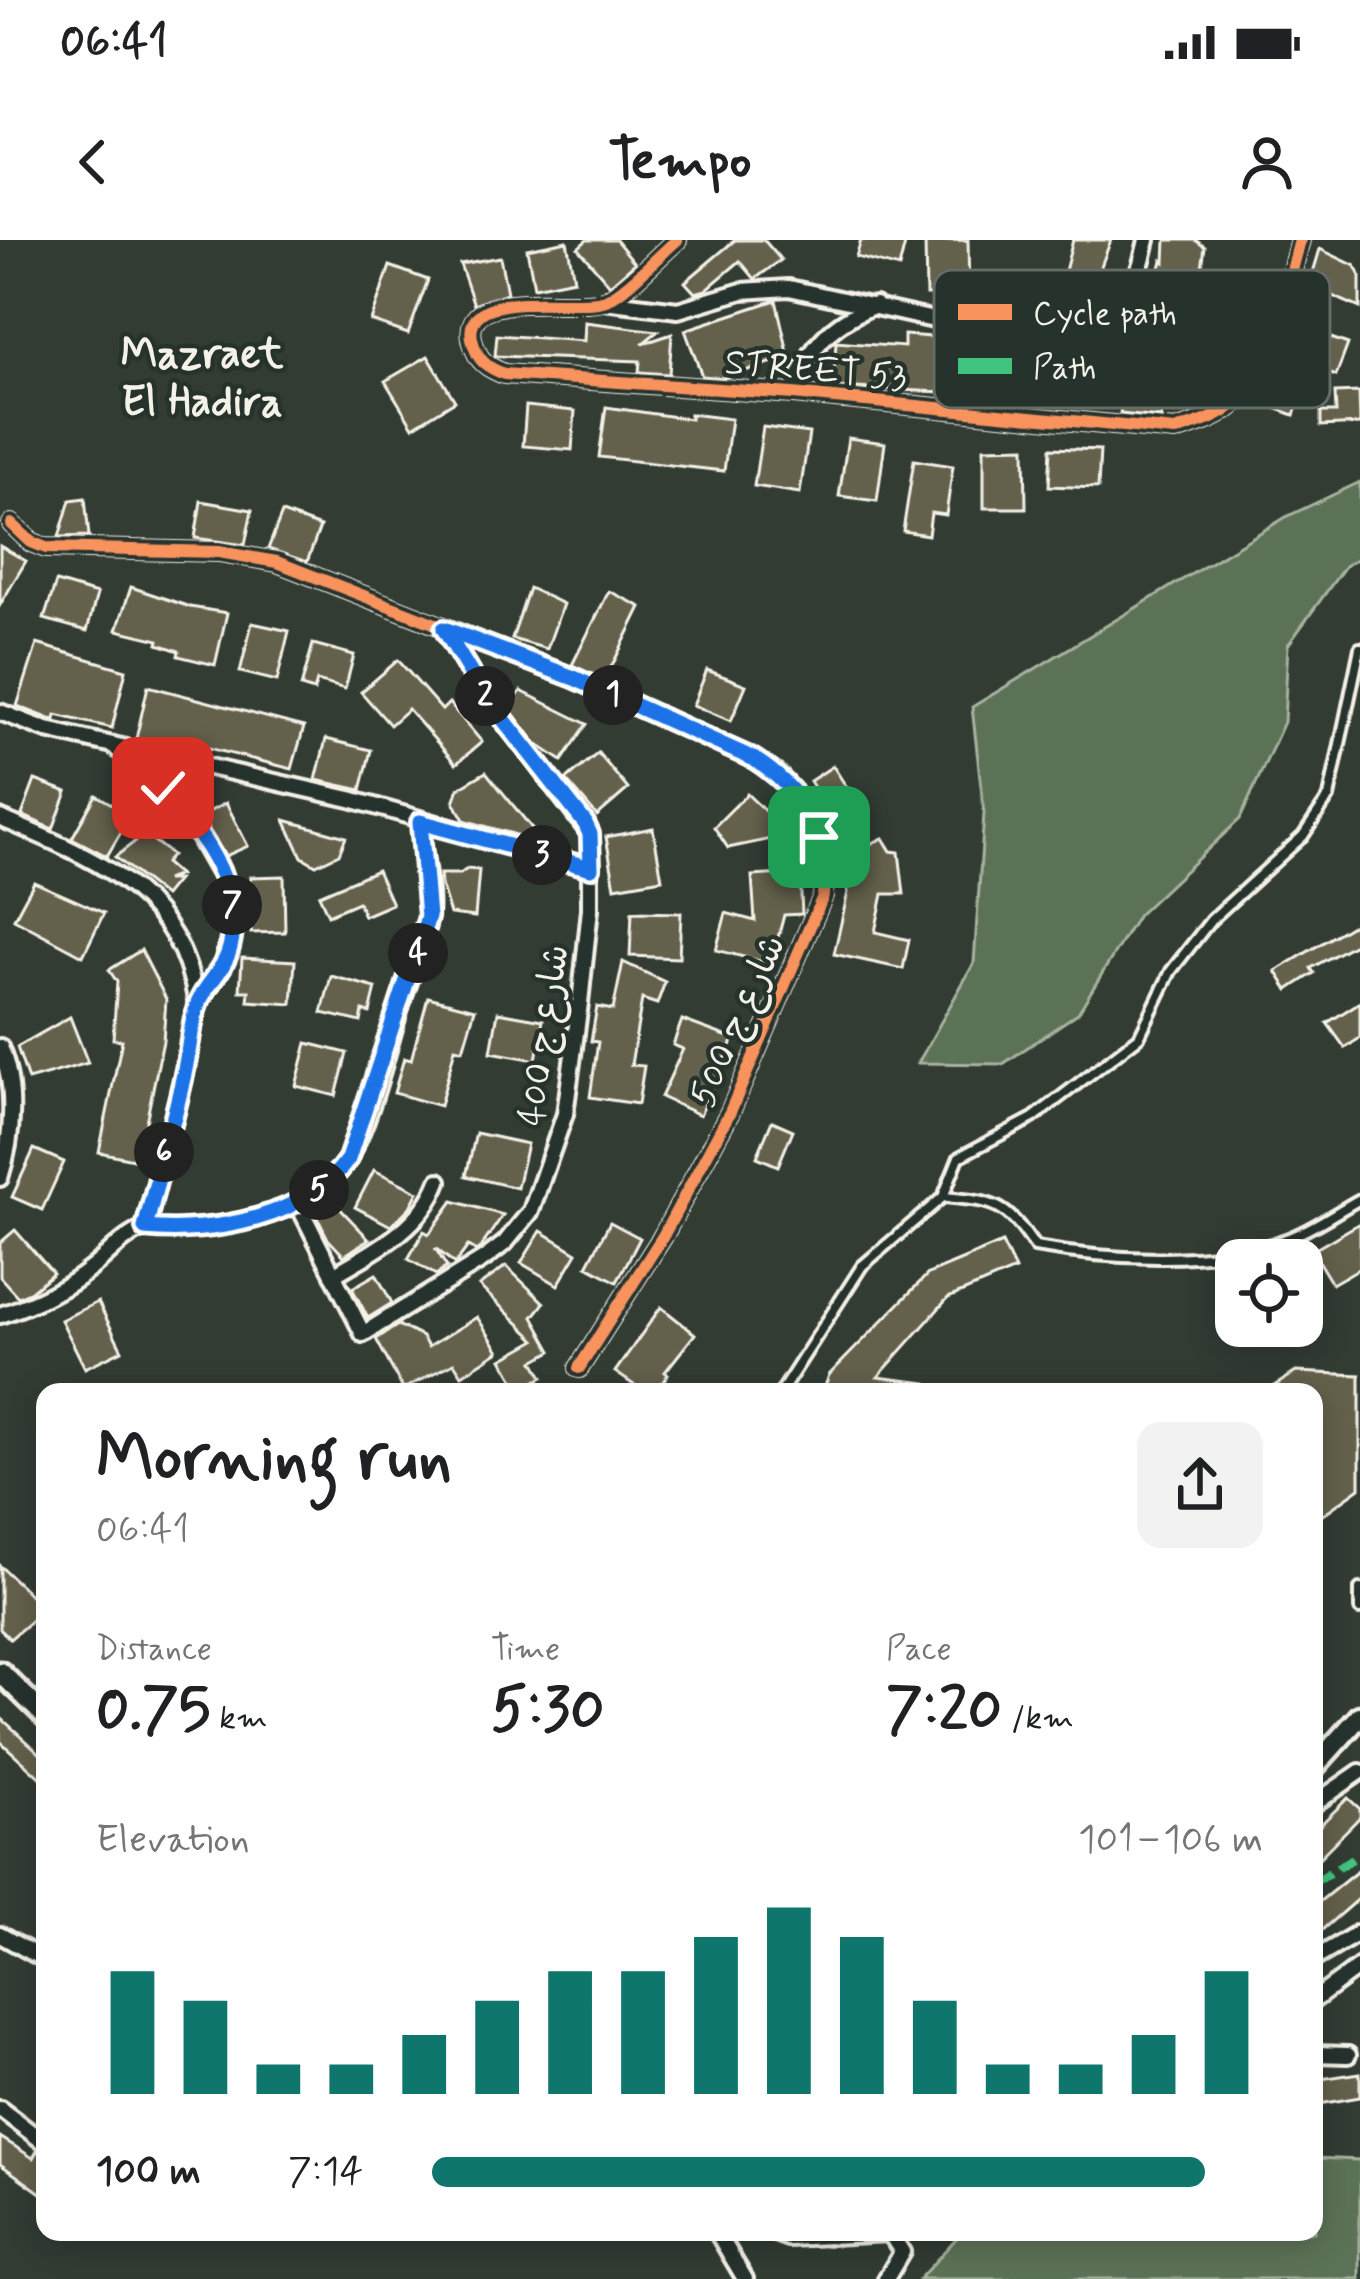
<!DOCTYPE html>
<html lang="en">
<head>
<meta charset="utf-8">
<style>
	body { margin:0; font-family:Mynerve,"Playpen Sans Arabic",sans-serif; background:#f2f2f2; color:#202124; height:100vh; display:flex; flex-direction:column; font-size:45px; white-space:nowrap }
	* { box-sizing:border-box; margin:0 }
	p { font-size:39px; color:#757577 }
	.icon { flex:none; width:66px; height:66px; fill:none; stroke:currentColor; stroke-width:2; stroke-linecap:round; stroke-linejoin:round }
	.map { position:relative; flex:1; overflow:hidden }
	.sheet { position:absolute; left:36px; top:1143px; width:1287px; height:858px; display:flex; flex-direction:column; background:#fff; border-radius:24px; box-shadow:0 6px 30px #0003 }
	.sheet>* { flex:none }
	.tools { position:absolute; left:1215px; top:999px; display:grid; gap:24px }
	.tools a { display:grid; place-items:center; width:108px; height:108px; border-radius:24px; background:#fff; box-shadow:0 6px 30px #0003; font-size:60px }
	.pin { position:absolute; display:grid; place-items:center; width:102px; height:102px; color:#fff; margin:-51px; border-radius:24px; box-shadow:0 6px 18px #0006 }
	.km { position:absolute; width:60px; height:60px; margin:-30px; border-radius:50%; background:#222; color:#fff; font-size:33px; line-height:60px; text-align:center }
	.round { display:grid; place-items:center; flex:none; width:126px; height:126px; border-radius:24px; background:#f2f2f2 }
	.headline { display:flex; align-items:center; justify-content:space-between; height:204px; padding:0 60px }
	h1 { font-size:66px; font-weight:700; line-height:90px }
	.metrics { display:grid; grid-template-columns:repeat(3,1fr); gap:18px; height:204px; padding:12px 60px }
	.metrics div { display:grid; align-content:center }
	.metrics b { font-size:60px; font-weight:700 }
	.metrics small { font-size:33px; font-weight:400 }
	.metrics p { font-size:33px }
	.chart { height:336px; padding:24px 60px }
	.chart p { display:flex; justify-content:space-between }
	.chart svg { width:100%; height:216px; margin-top:12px; stroke:#0f766e; stroke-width:6 }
	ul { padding:0 60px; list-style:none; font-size:39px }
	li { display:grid; grid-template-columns:192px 144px 1fr; align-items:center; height:90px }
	li i { height:30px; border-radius:15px; background:#0f766e }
	.status { display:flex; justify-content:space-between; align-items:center; height:84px; padding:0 60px; background:#fff; direction:ltr }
	.status svg { height:33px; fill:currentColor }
	header { display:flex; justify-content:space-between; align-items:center; height:156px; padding:0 60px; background:#fff; font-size:54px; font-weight:700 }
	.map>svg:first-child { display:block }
</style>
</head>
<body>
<div class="status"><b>06:41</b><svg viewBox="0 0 49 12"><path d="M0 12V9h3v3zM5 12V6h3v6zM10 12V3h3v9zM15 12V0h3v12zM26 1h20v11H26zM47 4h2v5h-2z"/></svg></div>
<header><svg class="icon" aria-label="back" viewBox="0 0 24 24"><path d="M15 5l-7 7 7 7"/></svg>Tempo<svg class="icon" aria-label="person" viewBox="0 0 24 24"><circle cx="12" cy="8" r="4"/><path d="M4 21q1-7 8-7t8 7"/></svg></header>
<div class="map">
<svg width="1360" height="2039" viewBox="0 0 1360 2039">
	<rect width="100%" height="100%" fill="#323c33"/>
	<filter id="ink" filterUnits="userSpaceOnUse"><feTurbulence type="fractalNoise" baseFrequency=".00833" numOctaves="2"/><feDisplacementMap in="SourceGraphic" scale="24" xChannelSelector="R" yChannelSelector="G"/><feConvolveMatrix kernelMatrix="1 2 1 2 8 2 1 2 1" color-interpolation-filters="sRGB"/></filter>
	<g filter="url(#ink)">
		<g fill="#5b7257" stroke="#a8b2a0" stroke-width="3">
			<polygon points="1360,242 1360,317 1345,326 1288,405 1284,482 1240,579 1138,675 1078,773 1003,824 918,823 974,723 984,573 972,467 1286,277"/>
			<polygon points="1314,1918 1360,1920 1360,2039 919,2039 962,1992 1314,1992"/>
		</g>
		<g fill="#63604c" stroke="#f4f1e8" stroke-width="3">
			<polygon points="587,0 616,0 635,23 610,45 578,8"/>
			<polygon points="735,0 764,0 781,20 755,39 740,21 706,50 695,53 685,42"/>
			<polygon points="861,0 906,0 899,28 856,17"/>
			<polygon points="968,0 969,54 952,55 950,46 950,55 926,55 925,1"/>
			<polygon points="1073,0 1111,0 1084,71 1053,78"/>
			<polygon points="1166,0 1195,0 1205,7 1199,48 1195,47 1179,83 1150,70 1162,20 1165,22"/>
			<polygon points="567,1 574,39 534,47 527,9"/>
			<polygon points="1320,9 1355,26 1360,36 1360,68 1309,46"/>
			<polygon points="500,17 507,53 474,65 460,24"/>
			<polygon points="390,26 428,40 408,94 371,81"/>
			<polygon points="776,60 789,117 723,138 702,136 685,90"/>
			<polygon points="585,82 658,91 642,104 672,94 669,134 639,132 640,121 495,116 497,95 584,101"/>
			<polygon points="904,95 946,98 942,152 833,147 836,102 904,107"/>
			<polygon points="1328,97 1348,104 1336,136 1318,129"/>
			<polygon points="428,116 455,161 413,187 385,141"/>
			<polygon points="1077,117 1103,118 1103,139 1182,148 1182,138 1222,144 1192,174 1163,157 1161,178 1120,174 1121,167 1077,167"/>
			<polygon points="1282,137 1305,145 1294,175 1272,167"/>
			<polygon points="1359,152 1360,184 1321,186 1321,172 1336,172 1335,153"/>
			<polygon points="526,166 575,171 572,210 523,206"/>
			<polygon points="606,167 690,179 690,174 731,179 724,231 599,217"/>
			<polygon points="763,187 809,193 800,253 754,246"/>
			<polygon points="848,198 885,203 877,261 839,256"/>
			<polygon points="1025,207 1026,268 984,268 984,208"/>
			<polygon points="1051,208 1100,210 1098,248 1049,246"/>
			<polygon points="914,220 953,226 946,275 931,273 928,295 903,291"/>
			<polygon points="85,258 89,296 59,297 70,260"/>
			<polygon points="201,261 252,270 245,305 195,298"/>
			<polygon points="282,273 320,287 307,322 268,309"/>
			<polygon points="0,306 26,321 0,365"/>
			<polygon points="56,342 97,354 87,391 44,379"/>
			<polygon points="131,347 190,367 227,373 215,425 178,416 179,411 158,404 159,400 117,390"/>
			<polygon points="529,348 563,364 547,409 512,399"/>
			<polygon points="609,351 641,367 605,440 572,425"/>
			<polygon points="252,383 289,391 277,441 240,432"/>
			<polygon points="37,404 126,430 112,488 56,475 55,480 50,479 17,466"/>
			<polygon points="313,404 354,415 345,449 317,441 314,451 301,447"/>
			<polygon points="398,420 442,470 449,463 482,502 456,524 408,469 390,485 361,452"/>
			<polygon points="707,430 746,445 731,481 693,465"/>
			<polygon points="148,446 304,487 292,529 173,499 171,507 136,499"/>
			<polygon points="521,451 587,484 562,521 535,503 509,468"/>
			<polygon points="326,499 371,510 361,550 316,540"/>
			<polygon points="598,513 628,549 597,576 566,540"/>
			<polygon points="833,526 860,568 836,583 810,541"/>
			<polygon points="486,532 544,603 464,580 454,562 459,548"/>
			<polygon points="35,540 67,552 53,589 22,575"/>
			<polygon points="747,554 768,574 781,597 728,608 714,587"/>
			<polygon points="96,555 131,575 107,616 72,598"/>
			<polygon points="226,563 248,606 223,617 201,576"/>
			<polygon points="285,580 346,597 339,614 316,625 302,617"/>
			<polygon points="653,588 662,639 615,647 606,597"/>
			<polygon points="145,594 172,615 165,623 179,635 166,640 177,640 164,656 115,617"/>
			<polygon points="883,598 891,611 899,612 904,654 883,654 875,692 909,700 903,729 834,714 848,652 837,620"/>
			<polygon points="467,629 479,630 475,677 450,674 441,645 440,634 460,634"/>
			<polygon points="377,630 392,664 364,676 358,662 328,675 319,655"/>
			<polygon points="800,633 802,674 784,675 771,724 716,710 726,673 755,681 752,636"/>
			<polygon points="284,636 285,692 251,693 250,637"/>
			<polygon points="34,642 104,673 83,716 14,679"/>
			<polygon points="632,672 681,673 679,718 630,716"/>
			<polygon points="1360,680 1360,701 1311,728 1314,733 1288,750 1276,731"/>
			<polygon points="141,710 166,759 163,801 138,920 99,912 122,800 113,799 117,742 109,730"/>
			<polygon points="242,718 295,721 292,764 248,761 249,751 240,751"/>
			<polygon points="623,722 665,742 657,764 642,759 631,825 644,826 638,864 590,857 598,802 591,801 597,767 613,770"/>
			<polygon points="331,736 376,748 370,773 363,771 361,782 322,773"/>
			<polygon points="428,757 475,769 463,810 455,808 440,866 394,853 404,818 411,820"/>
			<polygon points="1360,762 1360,798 1345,808 1327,783"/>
			<polygon points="498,772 543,780 536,820 491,812"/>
			<polygon points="70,777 88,823 28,840 17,807"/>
			<polygon points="682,780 734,799 700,875 661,857 683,809 673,805"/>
			<polygon points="307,803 347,813 336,856 296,846"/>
			<polygon points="772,881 793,890 778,926 757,917"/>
			<polygon points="476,893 527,904 517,948 466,936"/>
			<polygon points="34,909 64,922 42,970 12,957"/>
			<polygon points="374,930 418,952 410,967 391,986 355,967"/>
			<polygon points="331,959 369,999 344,1016 328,999 315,973"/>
			<polygon points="453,961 503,975 481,1007 476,1011 468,1006 455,1024 435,1008 447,1027 436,1035 408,1019 424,991 429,994"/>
			<polygon points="610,982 640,998 617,1042 587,1026"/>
			<polygon points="1360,983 1360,1028 1332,1044 1312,1011"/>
			<polygon points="15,990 53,1033 31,1051 18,1057 0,1037 0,1003"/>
			<polygon points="541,991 577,1013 558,1045 521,1023"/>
			<polygon points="1002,1003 1015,1030 948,1058 878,1137 927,1143 926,1152 823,1152 829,1135 928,1034"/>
			<polygon points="506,1026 544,1063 533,1077 552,1111 534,1121 543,1137 520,1150 502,1119 536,1100 479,1046"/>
			<polygon points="376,1034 392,1063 368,1078 352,1048"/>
			<polygon points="98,1062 122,1110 85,1128 61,1080"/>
			<polygon points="661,1067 695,1094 665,1132 668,1134 656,1152 644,1152 615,1132"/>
			<polygon points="477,1077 499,1111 462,1135 454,1123 403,1149 376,1099 398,1085 422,1097 428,1107"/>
			<polygon points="1296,1132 1360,1135 1360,1248 1314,1281 1314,1152 1265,1152"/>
			<polygon points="0,1326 45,1369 10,1399 0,1389"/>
			<polygon points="0,1477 45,1518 45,1542 0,1501"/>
			<polygon points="1348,1558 1360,1569 1360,1577 1314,1623 1314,1591"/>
			<polygon points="1360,1629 1360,1657 1314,1697 1314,1666"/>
			<polygon points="1360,1833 1360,1857 1314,1865 1314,1840"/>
			<polygon points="0,1897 33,1918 37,1911 45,1914 45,1956 0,1924"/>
		</g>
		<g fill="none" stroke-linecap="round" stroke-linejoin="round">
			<g stroke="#f4f1e8" stroke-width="16">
				<g id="lane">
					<polyline points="943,957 959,917 1033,878 1139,797 1171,731 1189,708 1211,680 1303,596 1329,557 1360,408"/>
					<path d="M781,1152L862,1026L943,957C995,962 1005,962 1035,1007C1109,1020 1216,1026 1286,999C1312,990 1336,972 1360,959"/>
					<polyline points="1360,1349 1360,1369"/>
				</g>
			</g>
			<g stroke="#f4f1e8" stroke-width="22">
				<g id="street">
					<path d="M677,0C658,16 627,50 606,60C578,72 445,40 476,111C481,124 492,129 504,134L793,154L1175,191C1196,184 1217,179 1234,164C1271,131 1287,47 1300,0"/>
					<path d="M604,61L678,70L742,51L789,48L1029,101C1066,101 1109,77 1130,46C1140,33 1143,16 1147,0"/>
					<path d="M793,154C808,107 830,84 875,65"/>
					<polyline points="12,284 31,302 46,308 219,312 277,322 574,438 754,519 779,535 796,555 819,597 825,624 823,656 730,872 663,996 579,1128"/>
					<polyline points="0,472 47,490 350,559 591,628"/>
					<polyline points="113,505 185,573 226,645 234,679 222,727 197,765 185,833 145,988"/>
					<path d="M0,578C96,620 179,649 197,765"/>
					<path d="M0,807C17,847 13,897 0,938"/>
					<polyline points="297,962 363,1094 484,1019 505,1003 531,971 565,874 580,763 590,669 590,594 482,452 444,389"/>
					<path d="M145,988C196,993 291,979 330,942C368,905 385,813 402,762C411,734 425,704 429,674C432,645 421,612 420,582"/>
					<path d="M333,1035C375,1011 421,988 439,941"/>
					<path d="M0,1075C31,1065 64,1050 89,1030C109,1015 122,997 145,988"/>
					<polyline points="1314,1564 1360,1532"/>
					<polyline points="0,1695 45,1720"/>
					<polyline points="1314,1719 1360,1692"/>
					<polyline points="1314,1760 1360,1726"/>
					<polyline points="1314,1814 1348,1815"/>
					<polyline points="0,1869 45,1903"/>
					<polyline points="717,1992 745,2039"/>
					<polyline points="772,1992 788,1998 890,1993 902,2012 886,2039"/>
				</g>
			</g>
			<g stroke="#f4f1e8" stroke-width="27">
				<g id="secondary">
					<polyline points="0,1432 45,1476"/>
					<polyline points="1314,1527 1360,1476"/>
				</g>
			</g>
			<use href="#lane" stroke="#26332d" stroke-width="8"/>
			<use href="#street" stroke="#26332d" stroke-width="14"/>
			<use href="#secondary" stroke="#26332d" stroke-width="18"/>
			<polyline stroke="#40c37c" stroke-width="9" stroke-dasharray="18 9" stroke-linecap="butt" points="1314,1642 1360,1614"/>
			<g stroke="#26332d" stroke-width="20">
				<g id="cycleway">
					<path d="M677,0C658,16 627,50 606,60C578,72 445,40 476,111C481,124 492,129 504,134L793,154L1175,191C1196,184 1217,179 1234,164C1271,131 1287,47 1300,0"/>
					<polyline points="12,284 31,302 46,308 219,312 277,322 574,438 754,519 779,535 796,555 819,597 825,624 823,656 730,872 663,996 579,1128"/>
				</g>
			</g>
			<use href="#cycleway" stroke="#f8935d" stroke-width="12"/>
		</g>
	</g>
	<g fill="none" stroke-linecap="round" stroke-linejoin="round" filter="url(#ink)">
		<g stroke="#fff" stroke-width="24">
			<path id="route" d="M163,548C200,591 249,653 228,714C221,734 201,749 196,770C190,791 189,813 184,834C173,885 158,937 145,988C212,995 308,977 348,919L428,677L420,582L591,628L590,594L585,583L482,452L444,389L574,438L754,519C785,539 806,562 819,597"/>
		</g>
		<use href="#route" stroke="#1a73e8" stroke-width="15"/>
	</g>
	<g text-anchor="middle" stroke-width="9" stroke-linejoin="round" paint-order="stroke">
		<g font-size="36" fill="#f4f1e8" stroke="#26332d">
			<text transform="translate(816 128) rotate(5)" y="13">STREET 53</text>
			<text transform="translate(736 780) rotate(-66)" y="13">شارع ج 500</text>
			<text transform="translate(542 795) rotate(-82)" y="13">شارع ج 400</text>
		</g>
		<g font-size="42" font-weight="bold" fill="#f4f1e8" stroke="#26332d">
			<text x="202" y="127">Mazraet<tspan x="202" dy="48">El Hadira</tspan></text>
		</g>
	</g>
	<rect x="934" y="30" width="396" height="138" rx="18" fill="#26332d" stroke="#646c65" stroke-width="3"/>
	<rect x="958" y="64" width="54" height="16" fill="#f8935d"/>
	<rect x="958" y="118" width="54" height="16" fill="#40c37c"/>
	<g font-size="33" fill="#f4f1e8">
		<text x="1033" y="84">Cycle path</text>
		<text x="1033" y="138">Path</text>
	</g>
</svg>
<div class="tools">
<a><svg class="icon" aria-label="locate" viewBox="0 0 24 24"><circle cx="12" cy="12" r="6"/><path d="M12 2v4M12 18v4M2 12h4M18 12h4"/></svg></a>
</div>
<div class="pin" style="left:819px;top:597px;background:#1e9e55"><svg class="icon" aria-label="arrive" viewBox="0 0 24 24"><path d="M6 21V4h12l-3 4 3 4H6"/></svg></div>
<div class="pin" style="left:163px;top:548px;background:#d93025"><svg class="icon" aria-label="check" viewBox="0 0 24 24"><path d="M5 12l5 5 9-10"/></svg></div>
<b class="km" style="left:613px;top:455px">1</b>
<b class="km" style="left:485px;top:456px">2</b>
<b class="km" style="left:542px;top:615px">3</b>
<b class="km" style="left:418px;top:713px">4</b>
<b class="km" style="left:319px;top:950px">5</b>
<b class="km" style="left:164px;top:912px">6</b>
<b class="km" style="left:232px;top:665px">7</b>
<section class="sheet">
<div class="headline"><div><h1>Morning run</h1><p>06:41</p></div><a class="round"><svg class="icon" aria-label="share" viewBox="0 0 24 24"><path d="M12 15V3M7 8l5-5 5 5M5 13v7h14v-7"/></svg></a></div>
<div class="metrics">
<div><p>Distance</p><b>0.75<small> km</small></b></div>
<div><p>Time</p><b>5:30</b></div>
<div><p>Pace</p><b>7:20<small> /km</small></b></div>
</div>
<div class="chart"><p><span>Elevation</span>101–106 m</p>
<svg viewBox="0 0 160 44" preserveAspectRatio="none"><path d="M5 44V19M15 44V25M25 44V38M35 44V38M45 44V32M55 44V25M65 44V19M75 44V19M85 44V12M95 44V6M105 44V12M115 44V25M125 44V38M135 44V38M145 44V32M155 44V19"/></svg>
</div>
<ul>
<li><b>100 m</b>7:14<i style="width:93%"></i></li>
</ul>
</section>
</div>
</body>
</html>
